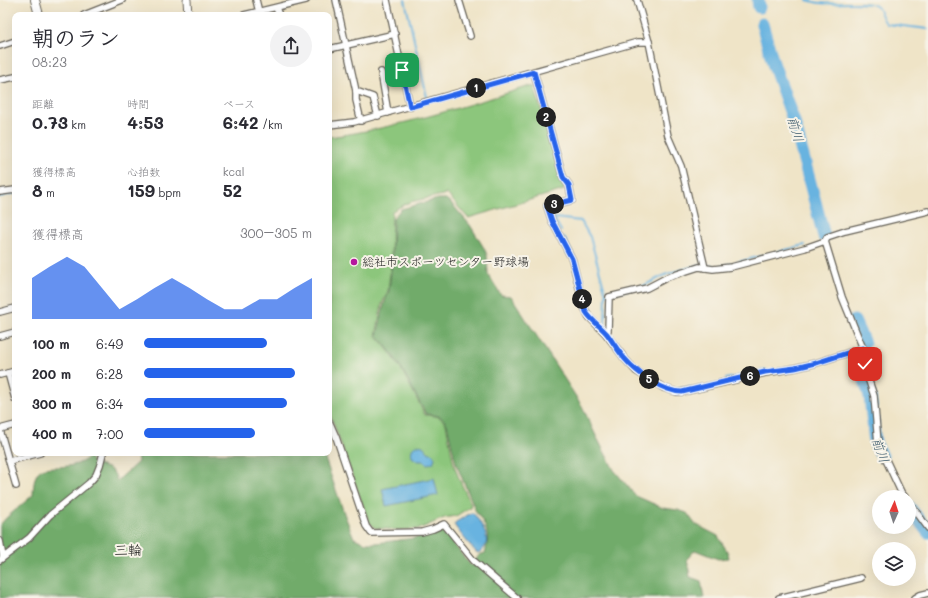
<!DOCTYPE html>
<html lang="ja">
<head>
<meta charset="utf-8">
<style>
	body { margin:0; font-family:Mali,"Klee One",sans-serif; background:#f2f2f3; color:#2b2b33; height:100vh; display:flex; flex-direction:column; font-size:15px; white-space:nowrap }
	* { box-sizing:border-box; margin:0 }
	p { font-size:13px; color:#7c7c81 }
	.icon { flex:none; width:22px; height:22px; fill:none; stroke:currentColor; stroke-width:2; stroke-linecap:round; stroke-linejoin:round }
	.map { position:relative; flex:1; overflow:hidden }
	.drawer { position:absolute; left:12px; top:12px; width:320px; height:444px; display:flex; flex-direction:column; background:#fff; border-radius:8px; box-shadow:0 4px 16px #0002 }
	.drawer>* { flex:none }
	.needle { width:26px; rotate:3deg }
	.tools { position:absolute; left:872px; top:490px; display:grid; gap:8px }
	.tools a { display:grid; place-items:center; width:44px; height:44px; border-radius:50%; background:#fff; box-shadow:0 4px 16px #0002; font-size:20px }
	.pin { position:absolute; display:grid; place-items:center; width:34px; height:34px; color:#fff; margin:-17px; border-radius:8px; box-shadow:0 2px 6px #0006 }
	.km { position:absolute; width:20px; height:20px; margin:-10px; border-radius:50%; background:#222; color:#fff; font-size:11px; line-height:20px; text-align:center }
	.round { display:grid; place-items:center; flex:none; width:42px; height:42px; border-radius:21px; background:#f2f2f3 }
	.head { display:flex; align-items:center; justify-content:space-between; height:68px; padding:0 20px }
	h1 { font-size:22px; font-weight:800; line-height:30px }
	.figures { display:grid; grid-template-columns:repeat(3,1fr); gap:6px; height:68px; padding:4px 20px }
	.figures div { display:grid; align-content:center }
	.figures b { font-size:17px; font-weight:800 }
	.figures small { font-size:11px; font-weight:400 }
	.figures p { font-size:11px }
	.chart { height:112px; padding:8px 20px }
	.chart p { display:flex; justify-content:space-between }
	.chart svg { width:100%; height:72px; margin-top:4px; fill:#2563eb; opacity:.7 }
	ul { padding:0 20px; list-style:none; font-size:13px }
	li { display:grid; grid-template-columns:64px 48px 1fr; align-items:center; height:30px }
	li i { height:10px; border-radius:5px; background:#2563eb }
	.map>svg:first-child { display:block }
</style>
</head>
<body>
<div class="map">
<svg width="928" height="598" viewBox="0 0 928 598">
	<rect width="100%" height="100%" fill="#f7f3e8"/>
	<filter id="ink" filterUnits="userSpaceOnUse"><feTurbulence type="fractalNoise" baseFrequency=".025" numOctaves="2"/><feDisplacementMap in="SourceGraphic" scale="8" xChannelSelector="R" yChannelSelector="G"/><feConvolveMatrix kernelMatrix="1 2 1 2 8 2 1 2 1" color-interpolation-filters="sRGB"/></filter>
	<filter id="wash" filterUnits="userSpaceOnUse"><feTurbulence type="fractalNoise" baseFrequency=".012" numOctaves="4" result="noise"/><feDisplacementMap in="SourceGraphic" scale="16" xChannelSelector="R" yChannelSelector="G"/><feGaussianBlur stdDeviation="0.9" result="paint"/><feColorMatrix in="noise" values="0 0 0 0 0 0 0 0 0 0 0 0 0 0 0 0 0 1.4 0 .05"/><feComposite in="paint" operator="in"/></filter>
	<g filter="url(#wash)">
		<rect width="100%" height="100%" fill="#efe4c7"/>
		<path fill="#8cc67b" stroke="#54714c" d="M534,85L564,190L468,218L447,194L410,202L392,211L391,264L388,291L382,304L376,336C398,358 411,388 425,415C435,416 440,415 446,424L454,465L460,481L471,504L470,507L456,516L444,518L419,529L399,530L375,528L369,522L329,411V137C399,128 467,105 534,85Z"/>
		<path fill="#71ab6b" stroke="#466444" d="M438,199H446L452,204L470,225L484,248L487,255L488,274L501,295L511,296L582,406L596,436L614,470L636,496L663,508L678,510L687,513L695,524L718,536L728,553L729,558L718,559L695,550L687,559L690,577L701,581L704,598H0V525L6,518L33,495C34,458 48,471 73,465C79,464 85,460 90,457L93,463C107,469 113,466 117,481L138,462L137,453H323L345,516L354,538L366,543H377L415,538L442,531C454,541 461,556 472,566L479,555L485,553C488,543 489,534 484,524C480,516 475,513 473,504L456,464L447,424C441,415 436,415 426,414C411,387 399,358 377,336L384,304L389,291L392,263L393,218L401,209Z"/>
		<g fill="#67b3e0" stroke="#42687e">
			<path d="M417,445L423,446L428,452L433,454L435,458L433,463L427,464L423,461H418L413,458C410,453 411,448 417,445Z"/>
			<polygon points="434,478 438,495 386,506 382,489"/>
			<path d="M471,513H473C481,522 496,545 478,553L476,552C471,546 456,529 454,524L456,522Z"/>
		</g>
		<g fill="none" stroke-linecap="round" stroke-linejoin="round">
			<g stroke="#67b3e0" stroke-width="2">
				<polyline points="405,0 427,97"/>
				<path d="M807,0C811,1 816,3 820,3C834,5 865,0 876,6C882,11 881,19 887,24L928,29"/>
				<polyline points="287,7 318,0"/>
				<polyline points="0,197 15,193"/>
				<polyline points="554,218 561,231"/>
				<polyline points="554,218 581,221 590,237 606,294 605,324"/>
				<polyline points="564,237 574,258"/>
				<polyline points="709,265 715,266"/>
				<polyline points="722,266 805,245"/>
				<polyline points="641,287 667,274 702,264"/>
				<polyline points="606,294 636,288"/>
				<polyline points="603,327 611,334 616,343"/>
				<polyline points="726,379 767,370"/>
				<polyline points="675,389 691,387"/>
			</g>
			<g stroke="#67b3e0" stroke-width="13">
				<polyline points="758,0 759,7"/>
				<polyline points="762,24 773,63 794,122 824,236"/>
				<polyline points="854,321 864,343"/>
				<polyline points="861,353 863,374 870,396 875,443 882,456"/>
				<polyline points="909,507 928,532"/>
			</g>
		</g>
	</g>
	<g filter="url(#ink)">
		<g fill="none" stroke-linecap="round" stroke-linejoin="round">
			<g stroke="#666258" stroke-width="8">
				<g id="minor">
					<polyline points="256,0 259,12"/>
					<polyline points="336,0 356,91 356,100 361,121"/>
					<polyline points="387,0 410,107"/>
					<polyline points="459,0 470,36"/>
					<polyline points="637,0 649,42 668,136 681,166 705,268"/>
					<polyline points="276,8 279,15"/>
					<polyline points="84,15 122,0"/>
					<polyline points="244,15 306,0"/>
					<polyline points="0,46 15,41"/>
					<polyline points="329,49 395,34"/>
					<polyline points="381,72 388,113"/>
					<polyline points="534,72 563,177 569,185 572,200 547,206 552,221 572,259 584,307 589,317 606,334 625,359 636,371 664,388 677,392 682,392 765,373 795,368 816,363 863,348"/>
					<polyline points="0,80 15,77"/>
					<polyline points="356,91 373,97 378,116"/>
					<polyline points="329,125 354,122 638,42 649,42"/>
					<polyline points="0,192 15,190"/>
					<polyline points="825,241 842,297 864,351 867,375 874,396 878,443 901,492 905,497"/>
					<polyline points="0,312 15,308"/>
					<polyline points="608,330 609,297 647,288 668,277 699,267 713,269 731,267 805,248 825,241 827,237 845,231 928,211"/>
					<polyline points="0,336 15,332"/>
					<polyline points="8,373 15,399"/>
					<polyline points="0,375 15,371"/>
					<polyline points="329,421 336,437 366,526 371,533 422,532 433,529 444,524 474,561 517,598"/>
					<polyline points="0,429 15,425"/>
					<polyline points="0,430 16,486"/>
					<polyline points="9,461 40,453"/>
					<polyline points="909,502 928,528"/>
					<polyline points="0,541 3,557"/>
					<polyline points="0,560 29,538 50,515 89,483 96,475 100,465 103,453"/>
					<polyline points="779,598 861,578"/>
					<polyline points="915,598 920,595 928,593"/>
				</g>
			</g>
			<g stroke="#666258" stroke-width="9">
				<polyline id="tertiary" points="187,0 188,15"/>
			</g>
			<g stroke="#666258" stroke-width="10">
				<polyline id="secondary" points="35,0 39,15"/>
			</g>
			<use href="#minor" stroke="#fff" stroke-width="5.5"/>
			<use href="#tertiary" stroke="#fff" stroke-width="7"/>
			<use href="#secondary" stroke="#fff" stroke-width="8"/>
		</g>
	</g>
	<g fill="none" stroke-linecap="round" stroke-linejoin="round" filter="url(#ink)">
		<g stroke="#fff" stroke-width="8">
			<path id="route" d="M402,70L410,107L534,72L563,177L569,185L572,200L547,206L552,221L572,259L586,312C591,320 600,326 607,334C613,342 618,351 625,359C637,373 663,392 682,392L765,372L795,368L816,363L863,348L865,364"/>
		</g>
		<use href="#route" stroke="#2563eb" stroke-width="5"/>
	</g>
	<circle fill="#b5179e" stroke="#f7f3e8" stroke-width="1.5" cx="354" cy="262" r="4"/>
	<g text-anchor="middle" stroke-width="4" stroke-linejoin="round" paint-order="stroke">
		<g font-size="12" fill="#1c1c1c" stroke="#f7f3e8" text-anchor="start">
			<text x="362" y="266">総社市スポーツセンター野球場</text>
		</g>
		<g font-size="13" font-style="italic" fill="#3a586a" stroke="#f7f3e8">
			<text transform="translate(796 129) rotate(74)" y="5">前川</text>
			<text transform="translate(881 450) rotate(70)" y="5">前川</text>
		</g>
		<g font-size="14" fill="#1c1c1c" stroke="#f7f3e8">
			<text x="128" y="555">三輪</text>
		</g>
	</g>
</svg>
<div class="tools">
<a><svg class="needle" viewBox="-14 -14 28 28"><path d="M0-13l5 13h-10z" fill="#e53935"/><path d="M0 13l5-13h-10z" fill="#7c7c81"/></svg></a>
<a><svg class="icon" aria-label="layers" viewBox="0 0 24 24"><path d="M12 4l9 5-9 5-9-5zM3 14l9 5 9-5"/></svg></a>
</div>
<div class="pin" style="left:402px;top:70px;background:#1e9e55"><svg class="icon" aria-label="arrive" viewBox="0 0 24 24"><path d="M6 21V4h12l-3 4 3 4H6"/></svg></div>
<div class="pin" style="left:865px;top:364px;background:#d93025"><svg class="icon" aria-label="check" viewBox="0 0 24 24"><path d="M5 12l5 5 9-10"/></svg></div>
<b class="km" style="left:476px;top:88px">1</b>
<b class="km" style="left:546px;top:117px">2</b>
<b class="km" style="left:554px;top:204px">3</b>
<b class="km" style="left:582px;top:299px">4</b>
<b class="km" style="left:649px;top:379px">5</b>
<b class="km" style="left:750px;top:376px">6</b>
<section class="drawer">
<div class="head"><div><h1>朝のラン</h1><p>08:23</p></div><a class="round"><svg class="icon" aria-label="share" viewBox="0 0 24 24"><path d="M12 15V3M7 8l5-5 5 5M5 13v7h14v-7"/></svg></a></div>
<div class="figures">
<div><p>距離</p><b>0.73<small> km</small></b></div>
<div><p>時間</p><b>4:53</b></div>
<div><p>ペース</p><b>6:42<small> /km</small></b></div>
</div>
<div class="figures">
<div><p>獲得標高</p><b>8<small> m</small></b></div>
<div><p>心拍数</p><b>159<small> bpm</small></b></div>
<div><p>kcal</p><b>52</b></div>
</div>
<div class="chart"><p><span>獲得標高</span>300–305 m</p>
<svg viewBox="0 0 160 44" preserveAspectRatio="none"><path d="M0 44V19L10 12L20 6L30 12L40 25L50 38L60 32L70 25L80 19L90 25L100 32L110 38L120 38L130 32L140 32L150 25L160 19V44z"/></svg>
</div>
<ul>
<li><b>100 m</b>6:49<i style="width:73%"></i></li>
<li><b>200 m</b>6:28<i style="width:90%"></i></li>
<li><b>300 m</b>6:34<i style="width:85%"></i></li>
<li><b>400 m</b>7:00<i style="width:66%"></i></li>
</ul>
</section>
</div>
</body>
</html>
